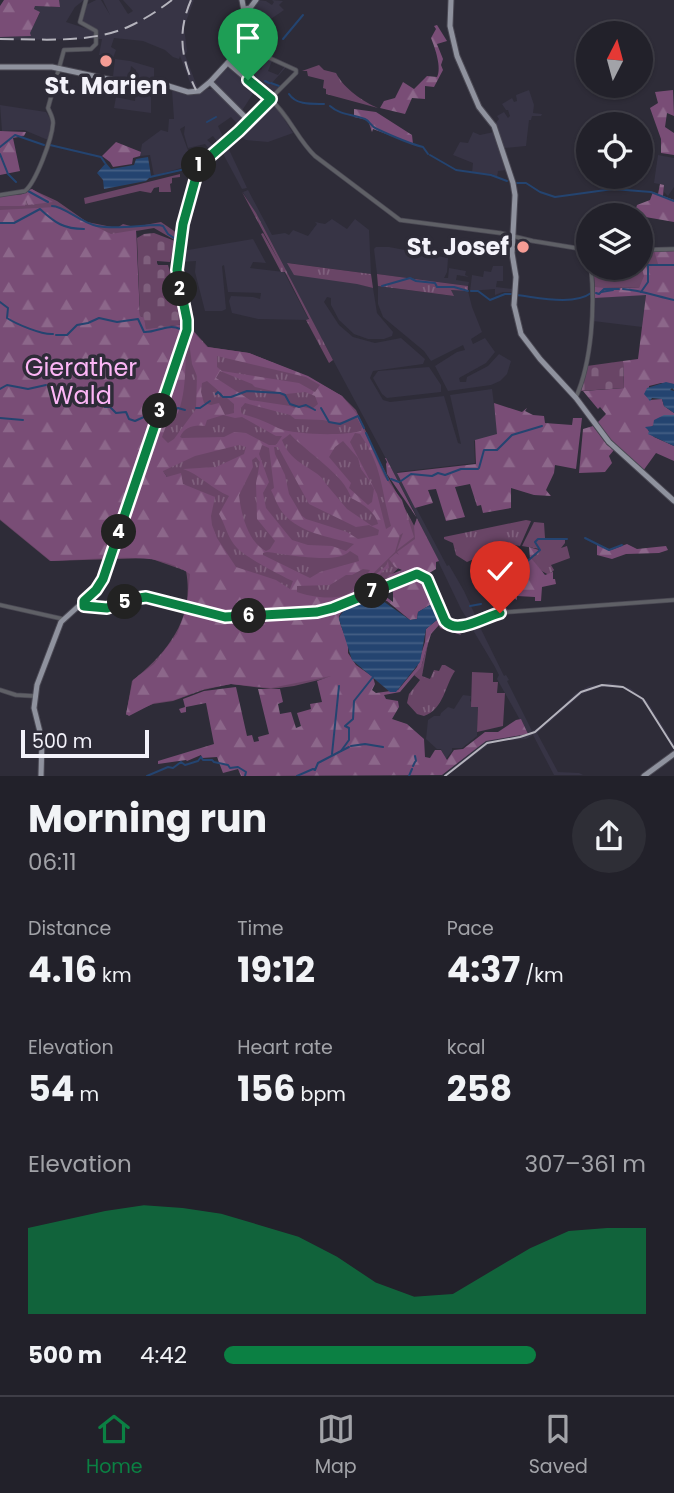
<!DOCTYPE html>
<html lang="en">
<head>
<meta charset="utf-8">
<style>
	body { margin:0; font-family:Poppins,sans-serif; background:#2e2e36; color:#f1f3f6; height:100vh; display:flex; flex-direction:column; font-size:26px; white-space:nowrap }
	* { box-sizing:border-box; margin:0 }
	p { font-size:23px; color:#a2a3a8 }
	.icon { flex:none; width:38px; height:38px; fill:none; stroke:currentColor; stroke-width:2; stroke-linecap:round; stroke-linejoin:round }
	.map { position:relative; height:776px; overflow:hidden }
	.side { display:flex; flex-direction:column; background:#22212a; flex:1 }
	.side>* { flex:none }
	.needle { width:46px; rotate:6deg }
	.tools { position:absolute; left:576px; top:21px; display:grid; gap:14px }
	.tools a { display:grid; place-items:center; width:77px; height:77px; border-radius:50%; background:#22212a; box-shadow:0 2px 5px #0004,0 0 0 2px #3f3e47; font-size:35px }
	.scale { position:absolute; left:21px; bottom:18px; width:128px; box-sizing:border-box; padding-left:7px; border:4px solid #f3f2fa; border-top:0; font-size:19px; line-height:24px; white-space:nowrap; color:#f3f2fa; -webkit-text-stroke:5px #2e2c38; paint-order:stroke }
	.pin { position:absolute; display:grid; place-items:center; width:60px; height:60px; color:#fff; margin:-72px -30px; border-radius:50% 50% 50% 0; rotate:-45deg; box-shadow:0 0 7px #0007 }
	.pin .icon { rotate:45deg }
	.km { position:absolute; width:35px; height:35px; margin:-18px; border-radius:50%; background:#222; color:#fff; font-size:19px; line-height:35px; text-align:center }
	.round { display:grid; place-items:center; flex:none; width:74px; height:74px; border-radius:37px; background:#2e2e36 }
	.head { display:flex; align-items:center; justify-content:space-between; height:119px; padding:0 28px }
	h1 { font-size:38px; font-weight:700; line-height:52px }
	.metrics { display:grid; grid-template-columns:repeat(3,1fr); gap:10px; height:119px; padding:7px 28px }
	.metrics div { display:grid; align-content:center }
	.metrics b { font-size:35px; font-weight:700 }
	.metrics small { font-size:19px; font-weight:400 }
	.metrics p { font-size:19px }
	.chart { height:196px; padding:14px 28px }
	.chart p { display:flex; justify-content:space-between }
	.chart svg { width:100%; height:126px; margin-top:7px; fill:#0b8043; opacity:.7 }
	ul { padding:0 28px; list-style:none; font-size:23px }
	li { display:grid; grid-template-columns:112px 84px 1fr; align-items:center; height:52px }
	li i { height:18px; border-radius:9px; background:#0b8043 }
	.menu { display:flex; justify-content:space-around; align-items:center; height:98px; border-top:2px solid #3f3e47; background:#22212a; font-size:19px; color:#a2a3a8 }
	.menu a { display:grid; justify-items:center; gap:4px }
	.menu .on { color:#0b8043 }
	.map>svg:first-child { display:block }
</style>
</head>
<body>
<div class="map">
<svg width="674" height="776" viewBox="0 0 674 776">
	<defs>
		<pattern id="grass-tufts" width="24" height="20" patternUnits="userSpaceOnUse" patternTransform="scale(1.75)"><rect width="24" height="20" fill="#694566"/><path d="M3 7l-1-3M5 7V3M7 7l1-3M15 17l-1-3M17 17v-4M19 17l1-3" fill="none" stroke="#7f607d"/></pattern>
		<pattern id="forest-firs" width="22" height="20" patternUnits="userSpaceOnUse" patternTransform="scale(1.75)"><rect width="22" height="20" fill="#794d76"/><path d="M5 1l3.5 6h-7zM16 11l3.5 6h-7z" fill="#8c678a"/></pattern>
		<pattern id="cemetery-stones" width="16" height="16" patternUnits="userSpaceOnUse" patternTransform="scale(1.75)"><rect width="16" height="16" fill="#694566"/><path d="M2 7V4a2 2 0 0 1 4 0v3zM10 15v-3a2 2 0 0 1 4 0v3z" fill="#7f607d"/></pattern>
		<pattern id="water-rules" width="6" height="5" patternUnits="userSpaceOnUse" patternTransform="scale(1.75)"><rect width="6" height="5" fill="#244470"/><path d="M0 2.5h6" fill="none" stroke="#445f85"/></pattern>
	</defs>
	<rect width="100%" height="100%" fill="#2e2c38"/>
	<g fill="#373445">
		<polygon points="59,0 84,0 75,7 66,22 91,30 95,34 98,33 96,30 81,21 86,5 96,0 101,0 110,15 103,0 119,0 128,14 133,11 123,0 194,0 184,27 187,51 185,55 198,89 193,90 180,56 179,59 173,57 165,50 143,41 114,38 111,47 116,50 113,58 99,55 102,39 0,40 0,37 31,36 29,33 40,13 34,9 35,6 59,7"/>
		<polygon points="258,0 266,1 272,5 274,2 272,0 283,1 279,5 284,10 268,21 272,27 269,30 254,20 251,25 276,46 273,51 243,28"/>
		<polygon points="267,58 272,61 268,71 278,75 285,66 287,66 272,83 279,88 270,95 241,72 246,61 261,70"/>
		<polygon points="115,59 130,61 154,68 154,77 160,78 160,80 135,81 136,70 131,66 129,80 115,78 113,76"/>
		<polygon points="227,65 256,89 243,109 240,110 212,83"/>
		<polygon points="136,85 151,85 151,113 114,108 116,97 135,101"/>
		<polygon points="208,89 214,89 245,118 245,121 240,127 231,117 218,126 247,188 242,189 221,150 222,148 213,136 207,140 215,147 211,151 205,144 188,148 184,134 185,126 180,129 192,161 191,165 154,176 150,155 140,156 142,144 161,130 168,132 169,119 174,119 172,90 192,95"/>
		<polygon points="529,90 534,105 533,113 542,114 541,116 532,116 531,120 529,120 526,146 504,148 495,124 499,119 497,116 504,112 508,118 510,116 508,110 506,110 502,104 512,98 514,102 517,101 516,95"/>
		<polygon points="271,104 279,111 293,133 268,142 246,140 243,138 240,132"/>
		<polygon points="0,105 46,112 51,120 48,140 24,130 2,131"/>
		<polygon points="473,132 480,135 494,132 507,170 498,171 497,177 492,174 472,173 473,163 453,155 460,142 468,143"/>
		<polygon points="658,155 674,158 674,187 668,196 664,192 664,185 654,183"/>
		<polygon points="248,190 272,235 285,233 289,235 293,230 308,236 317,224 315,222 325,224 332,219 347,229 355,219 369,230 371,274 288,263 373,288 377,313 393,332 392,336 384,339 368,339 354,334 339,320 331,305 331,298 327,297 324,302 339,325 353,337 375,343 401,338 425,359 423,364 373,371 370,378 383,400 390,402 444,396 458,443 461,444 450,395 492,389 498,435 474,441 475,463 397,472 447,566 449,565 464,591 477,619 469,622 461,609 414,511 243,192"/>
		<polygon points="253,239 266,263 253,262 250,268 284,272 309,320 258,319 232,313 229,301 231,296 253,297 260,299 261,293 228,292 224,265 222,266 226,309 222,311 205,311 195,272 196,261 180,262 182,251"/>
		<polygon points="376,247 389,247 448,258 447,272 444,278 448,278 449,268 466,271 465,275 469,277 457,275 456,280 469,282 468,286 377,274 374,249"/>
		<polygon points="493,266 503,266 503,281 497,281 496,287 513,289 513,292 503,292 495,295 495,289 470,291 472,275 483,277 484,271 491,272"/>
		<polygon points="378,286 453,296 449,290 468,291 472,307 482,332 471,339 473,344 485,338 495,352 486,363 459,378 460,382 466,382 467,377 488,366 499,354 511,361 507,374 500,381 491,385 448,391 435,366 457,352 465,350 463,345 431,361 424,351 383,317 378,304"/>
		<polygon points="646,294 642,327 593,321 595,298"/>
		<polygon points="429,367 441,385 441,392 387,398 382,394 373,378 378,371"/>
		<polygon points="477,621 504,676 506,675 509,680 507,681 532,731 544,724 576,693 589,686 611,683 630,688 647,701 674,744 674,751 650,710 637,696 622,688 601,687 582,694 537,733 558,772 579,773 583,775 554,775 533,735 526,739 492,742 448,775 442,776 486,741 528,734 497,679 499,675 495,667 470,625"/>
		<polygon points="463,695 471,696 470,701 478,707 477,736 462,748 452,748 452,751 446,759 441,749 437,749 426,739 428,720 434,716 440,716 441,713 448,707 454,709"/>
	</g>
	<g fill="url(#grass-tufts)">
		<path d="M319,65L324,70L336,73C344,89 364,102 378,108L326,94V89L323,88L324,80L308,76L307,71H302Z"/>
		<path d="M31,189L57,201L87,222L117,228L123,224L134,227L161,222L180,235L178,242L154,228L136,231L139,316L183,333L143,448L235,573L265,592L325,606L237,572L148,451L190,327L208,347L249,353L308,377L342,396L356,410L380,462L424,544L388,578L327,606L337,611L348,665L346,670L331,677L294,686L271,689L231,684L203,690L173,701L153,704L126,715L132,681C168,652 195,618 186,571L149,558L50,561L0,520V196L23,194Z"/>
		<polygon points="242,192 256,213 333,360 329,363 306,320 309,319 285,272 281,272 261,234 263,233 280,263"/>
		<polygon points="287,263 371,274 373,288 357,284 294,275"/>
		<polygon points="377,274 468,286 468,291 451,290 454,296 378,286"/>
		<polygon points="526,520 531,521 520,546 509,544 467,562 456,555 453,543 444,539 444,537"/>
		<polygon points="534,522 544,523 545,538 565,540 565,543 561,548 567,546 570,558 551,565 554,570 549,575 538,569 531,558 536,555 540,549 522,546"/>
		<path d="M428,643L422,676L430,679L434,670L439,671L442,665H445L455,671C445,685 444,709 424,716L417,714L407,703L409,694L420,680L414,675L422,664Z"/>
	</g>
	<g fill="url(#forest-firs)" fill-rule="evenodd">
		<polygon points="4,0 59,0 60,7 35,6 34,9 40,12 30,33 31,36 0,37 0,6"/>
		<path d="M437,25L447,41L437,44L443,59L441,65L443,70L434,87L425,86V99L412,98L405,114L380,108L384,101L395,98L403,82L414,89L427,76L437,77C442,68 435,48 431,38L436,29L434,26Z"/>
		<polygon points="673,90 674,116 667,113 665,127 674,133 674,155 661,153 661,139 650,108 658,103 655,92"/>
		<polygon points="354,109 376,112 412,135 413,144 373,129 372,132 368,120 354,117"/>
		<polygon points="0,131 26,132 24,136 13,138 20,171 0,175"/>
		<polygon points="116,142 141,152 140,156 133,158 132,164 113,167 110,162 102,156"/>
		<polygon points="660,184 664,185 663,196 674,200 674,222 634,215 637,205 650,200 653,192 658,194"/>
		<polygon points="32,189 53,202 28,205 26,200 25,206 0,206 0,196 21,195"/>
		<polygon points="56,207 111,234 136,230 140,316 144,317 146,329 185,324 107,558 51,561 0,519 0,210"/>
		<polygon points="654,250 674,250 674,384 661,383 649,386 649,400 662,399 664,406 674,413 674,416 663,416 648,430 654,437 674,446 674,461 656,453 643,471 611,441 597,423 606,414 600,407 598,409 583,391 624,388 623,361 638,359 646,295 595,298 595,287 639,288 641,265"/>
		<path d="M189,327L207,347L249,353L308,376L342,396L356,413L384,476L402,500L414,537L397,550L403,533L400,535L395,552L354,592L386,566L388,561L389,568L383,571L368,587L383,578L384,583L389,575L402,570L395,567L389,559L396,553L399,555L397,552L415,539L414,526L417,518L387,474L386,464L387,462L385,458H386L439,561L436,562V569L426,575L413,572L406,574L349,600L352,598L351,595C318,621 228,612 187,606L190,574C166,557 139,557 111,558ZM186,342H189L192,364L197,376L196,409L174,439L168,443L162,437L166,426C188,415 185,365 186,342ZM217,356L306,377L320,385L315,392L299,383L222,371L217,367ZM220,371L252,384L255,387L286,394L305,392L315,396L318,404L312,409L299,406L294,408L290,406L250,400L216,378ZM207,381L234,404V413L225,415L219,403L211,405L204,403L201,392L202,383ZM245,403L290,415L295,419L323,420L337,423L357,418L362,427L361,431C344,436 294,435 278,428C266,422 255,417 242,414L240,409ZM223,415L235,418L242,417L276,436H282L276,445H269L246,433L234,432L224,437L182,438L180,437C184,427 195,424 205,426L207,420ZM355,433L360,434C383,467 381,490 391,526L386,529L377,494L350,442ZM290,434C306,452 345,475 351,498C361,503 376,512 378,524L372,526L347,509L326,484C319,468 291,466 282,440ZM343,441L358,458L361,469L369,480L374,489L372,502L368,505L349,488L351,483L329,457L335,447ZM239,445L246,447L244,454L216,467L183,469C199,474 212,489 229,496L219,514C225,524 228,539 237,548C244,556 283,577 293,581L290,589L276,580L236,567L217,538L212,525L211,516L215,497L183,484L181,473L167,477L163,471L195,456ZM262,445L269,448L274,488L271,490C274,496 277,504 280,509C295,533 331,537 354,544L346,551L332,546L308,545L292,540L266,508L263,493L269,482L259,454ZM274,447H278L309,504L356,527L369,525L379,530L378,535L358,539L347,532L306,519L302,516L289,494L285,475L275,454ZM256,457L260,462L256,483L257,519L275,541L270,549L266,551C248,542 241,514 239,495L253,467L252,460ZM350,551L358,556L359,561L320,572L310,578L263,555V553L267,552C285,554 338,565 350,551ZM363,569L370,570C366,577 362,577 358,582C355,585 354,589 352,591C340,602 310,597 297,592V586L330,585L346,575H352Z"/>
		<polygon points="494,403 522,412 527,408 525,411 533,415 544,416 545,423 572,425 573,418 582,418 576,469 555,465 554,473 546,490 551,496 534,495 511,488 511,508 483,513 481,505 477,506 470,484 455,487 465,517 446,521 436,489 428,490 433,503 415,508 397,473 476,464 475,440 497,434"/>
		<polygon points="593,426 607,445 614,450 609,456 612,463 605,472 579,473 583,429"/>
		<polygon points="597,544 611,550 627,544 637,549 666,546 668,550 659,553 626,554 612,559 597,555"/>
		<path d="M529,547L539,550L531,558L545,575L553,572V579H555L556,584L542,587L541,601H535V597L517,596V600L509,595L505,601L508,605L505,607L508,610L504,611L501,603L496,604L494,601L500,596L490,582C503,579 516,571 518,558L527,561L530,559Z"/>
		<path d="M418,575L427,582L444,623L449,628L458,630L461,635L440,628L439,625L431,634L421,667L400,692L384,695L386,699L398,701L399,707L392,719L407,724L424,739L425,757L430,758L435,750H441L447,760L454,750L463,749L485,732H498L516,720L521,719L528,734L486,741L442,775L241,776L238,769L223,773L217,757L202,758L201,755L187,761L186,760L158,764V761L214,744L206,703L186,707V712L181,713L179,709L185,707L183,699L204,691L236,687L247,736L252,735L254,742L259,741L258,737L269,734L258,689H280L283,702L278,704L280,714L291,712L296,728L301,726L297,713L311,709L310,704L322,702L317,681L331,676L271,688L231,684L204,689L174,700L154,703L129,716L126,714L133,680L154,664L177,634L186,610L226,619L307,614L333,611L365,596L385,590V596L393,602V589L386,590ZM377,599L387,601L410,620L417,619L418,612L430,605L438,619L426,629L425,642L417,667L398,690L376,693L372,690L375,684L373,677L356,665L348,653V644L340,623L339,616L343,610Z"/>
	</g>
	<g fill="url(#cemetery-stones)">
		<polygon points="154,233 175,241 170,262 157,261 157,263 158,265 168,265 171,275 174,276 185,324 146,329 144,318 140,316 137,238 144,234"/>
		<polygon points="623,361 624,388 581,391 587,366"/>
	</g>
	<g fill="#694566">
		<polygon points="180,174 180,177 172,178 172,183 170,184 171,192 159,192 159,187 154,188 151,193 140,191 85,204 84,198"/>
		<polygon points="654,250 658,264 641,265 644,276 639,288 595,287 593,268 640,268 641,251"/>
		<polygon points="472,672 493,673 493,682 498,682 497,693 505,693 503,726 477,732 478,707 471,707"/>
	</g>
	<g fill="url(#water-rules)">
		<polygon points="148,157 151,176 146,181 104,189 103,180 97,173 106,163 111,169 134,165 136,159"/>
		<polygon points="666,382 674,384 674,390 672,388 670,390 674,391 674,413 664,406 662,399 652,398 650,401 644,394 647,388"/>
		<polygon points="674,415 674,446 648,434 649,431 645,427 653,426 654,420 664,415"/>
		<path d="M380,599L410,620L417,619L418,612L430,605L438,619L426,629L420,662L396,692H390L352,660L339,619C342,605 367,602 380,599Z"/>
	</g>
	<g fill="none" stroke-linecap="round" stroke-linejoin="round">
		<g stroke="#244470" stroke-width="2">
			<polyline points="283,39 303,15"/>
			<polyline points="265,81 269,83"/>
			<polyline points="271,83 279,86"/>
			<path d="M289,94C296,105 311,104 324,104"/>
			<path d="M330,106C340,115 352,114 365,119C370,121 371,127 377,129C392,136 407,143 423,147L428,154"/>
			<polyline points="207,122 216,117"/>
			<polyline points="50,145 101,157 105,163"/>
			<polyline points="0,147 15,135 44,145"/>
			<polyline points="0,154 8,174 16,182"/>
			<polyline points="430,155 456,170 491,175 507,181"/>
			<polyline points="150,177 181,170 188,166"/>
			<polyline points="517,183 526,183 540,192 555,197 613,189 651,192 674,201"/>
			<polyline points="28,191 48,202"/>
			<path d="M52,206C64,206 81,223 97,226C116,230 139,225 159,225L163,226L168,234L177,240"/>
			<path d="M0,223H14L40,209C55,223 64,229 84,229"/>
			<polyline points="175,257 177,242"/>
			<polyline points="382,286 410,278 416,281 435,283 437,287 454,287 468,291"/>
			<path d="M623,289C640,290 656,296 674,300"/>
			<polyline points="471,291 478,291 490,300 505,294 512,294"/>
			<polyline points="601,292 613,290"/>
			<polyline points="641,292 648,282 648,265 674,265"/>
			<polyline points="596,293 599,294 604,289 619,289"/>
			<path d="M516,295C536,297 574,306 591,293"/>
			<path d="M0,302L8,308L7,318C16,324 42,335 53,334"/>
			<path d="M56,335H67L77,325L88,323L99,318L117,322L138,319L144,332C156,333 168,323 180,329"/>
			<polyline points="0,389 7,385 28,389 46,385"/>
			<polyline points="58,389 61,392 76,391 92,395 95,399 102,401 105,407 110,407 116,413 126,412 129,419 135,421 155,412"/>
			<polyline points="216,394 218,392 223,397 231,397 247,391 280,393 285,395 290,404 299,407 306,405 315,410"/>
			<polyline points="196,408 200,408 210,401"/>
			<polyline points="321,408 329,422 340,424 358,416 364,428"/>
			<polyline points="170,412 178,408 185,410"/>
			<polyline points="0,418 23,420"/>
			<polyline points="366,433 388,480"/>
			<polyline points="479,468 484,450 497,450 512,435 542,426"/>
			<polyline points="391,479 399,482"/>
			<polyline points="401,481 411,474 432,476 438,473 445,475 461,469 478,469"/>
			<polyline points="585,538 609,550 622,545"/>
			<polyline points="491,602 499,603 502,598 512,596 511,589 518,584 518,581 525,573 523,565 540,550 535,542 538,539 567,539"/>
			<polyline points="470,606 481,604"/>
			<polyline points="351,746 365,744 383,747"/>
			<polyline points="341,751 349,747"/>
			<polyline points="332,754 339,686"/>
			<polyline points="415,756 416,761"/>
			<polyline points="413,766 415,762"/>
			<polyline points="147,776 168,767 173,768 181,762 185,765 198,761 201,757 203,760 212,760 214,762 228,765 230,768 238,767 246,772 245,776"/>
			<polyline points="297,776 313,769 315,770 318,763 341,751 349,740 349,728 345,726 353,719 354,701 373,677"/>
			<polyline points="409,776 412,769"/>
		</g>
		<g stroke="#4a4853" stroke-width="5">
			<g id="minor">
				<path d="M239,36L263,55L296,70V73L270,99C289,115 297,139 315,156L400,220L500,233L533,241L588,250"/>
				<path d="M0,195L25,191C36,182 52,139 53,123C53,117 50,113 48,108L64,50L91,49L96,44V31L80,22L86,0"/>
				<polyline points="640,250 674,249"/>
				<path d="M576,397C592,361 595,306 591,268"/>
				<polyline points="0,605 63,619"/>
				<polyline points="80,607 107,608 132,599 147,597 225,617 308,613 333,608 416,574 427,579 445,621 450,627 458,628 486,616 507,612 674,600"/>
				<polyline points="0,690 16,695 34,696"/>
			</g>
		</g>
		<g stroke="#4a4853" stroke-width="7">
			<g id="major">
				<polyline points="451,0 450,26 457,56 479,107 494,126 513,183 515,195 512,253 516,277 514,305 521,334 540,359 576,398 609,442 674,501"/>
				<polyline points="245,9 250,8 256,0"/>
				<polyline points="0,67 52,67 117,81 162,84 188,92 199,91 210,82 233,57 245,16 242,0"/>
				<polyline points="210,82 249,121"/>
				<polyline points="41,776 42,740 34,708 37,685 61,622 94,592 103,579 187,330 187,320 177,270 183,224 199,166 239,131 270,99 228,63"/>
				<polyline points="644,776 674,754"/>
			</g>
		</g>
		<use href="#minor" stroke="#5f6066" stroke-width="3.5"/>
		<use href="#major" stroke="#8f929e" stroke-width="5"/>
		<polyline stroke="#b5b4bd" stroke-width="2" points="445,776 487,743 520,737 535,732 581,692 602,685 623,687 643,699 674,748"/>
		<g stroke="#b5b4bd" stroke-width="2" stroke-dasharray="14 7" stroke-linecap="butt">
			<path d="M191,0C177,32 181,59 196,90"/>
			<path d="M0,39C42,39 91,44 130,26C145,19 159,10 172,0"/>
		</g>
	</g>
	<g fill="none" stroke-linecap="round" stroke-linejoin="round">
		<g stroke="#fff" stroke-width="14">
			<path id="route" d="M248,80L271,99L239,131L199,166L183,224L177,270L187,320V330L103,579L96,590L84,601V606L107,608L132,599L146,597L225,617L317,612L333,608L417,574L427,579L445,621C457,635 484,617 500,613"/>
		</g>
		<use href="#route" stroke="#0b8043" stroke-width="9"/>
	</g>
	<g fill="#f59c95" stroke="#2e2c38" stroke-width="2.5">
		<circle cx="106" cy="61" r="7"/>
		<circle cx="523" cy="247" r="7"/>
	</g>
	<g text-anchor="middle" stroke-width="7" stroke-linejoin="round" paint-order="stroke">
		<g font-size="24" font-weight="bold" fill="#f3f2fa" stroke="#2e2c38">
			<text x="106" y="94">St. Marien</text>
			<text x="509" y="255" text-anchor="end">St. Josef</text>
		</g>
		<g font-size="24" fill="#fcb6f6" stroke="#2e2c38">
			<text x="81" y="376">Gierather<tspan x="81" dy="28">Wald</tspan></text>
		</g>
	</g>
</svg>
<div class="tools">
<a><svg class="needle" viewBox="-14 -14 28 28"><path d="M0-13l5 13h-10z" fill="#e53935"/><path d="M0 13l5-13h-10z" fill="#a2a3a8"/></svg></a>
<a><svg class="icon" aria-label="locate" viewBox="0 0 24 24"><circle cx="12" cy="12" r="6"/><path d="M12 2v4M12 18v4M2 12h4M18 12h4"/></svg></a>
<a><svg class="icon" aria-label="layers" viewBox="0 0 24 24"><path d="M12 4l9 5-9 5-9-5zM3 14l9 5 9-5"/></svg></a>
</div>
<div class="scale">500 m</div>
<div class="pin" style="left:248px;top:80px;background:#1e9e55"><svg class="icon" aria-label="arrive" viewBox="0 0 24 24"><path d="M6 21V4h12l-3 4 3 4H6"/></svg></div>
<div class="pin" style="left:500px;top:613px;background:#d93025"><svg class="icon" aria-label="check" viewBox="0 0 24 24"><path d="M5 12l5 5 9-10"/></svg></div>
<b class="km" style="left:199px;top:165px">1</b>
<b class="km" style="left:180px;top:289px">2</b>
<b class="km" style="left:160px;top:411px">3</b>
<b class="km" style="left:119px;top:532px">4</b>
<b class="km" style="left:125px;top:602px">5</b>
<b class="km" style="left:249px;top:616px">6</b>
<b class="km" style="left:372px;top:591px">7</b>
</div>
<section class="side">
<div class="head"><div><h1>Morning run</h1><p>06:11</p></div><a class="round"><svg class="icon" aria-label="share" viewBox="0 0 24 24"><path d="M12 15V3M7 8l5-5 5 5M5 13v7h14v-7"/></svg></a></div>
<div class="metrics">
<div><p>Distance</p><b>4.16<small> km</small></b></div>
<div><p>Time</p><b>19:12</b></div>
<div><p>Pace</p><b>4:37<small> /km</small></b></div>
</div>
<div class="metrics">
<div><p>Elevation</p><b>54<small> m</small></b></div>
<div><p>Heart rate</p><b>156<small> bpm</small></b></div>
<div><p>kcal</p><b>258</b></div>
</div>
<div class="chart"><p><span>Elevation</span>307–361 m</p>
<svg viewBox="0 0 160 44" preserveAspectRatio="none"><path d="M0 44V14L10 11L20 8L30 6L40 7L50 9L60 13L70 17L80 24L90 33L100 38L110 37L120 29L130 21L140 15L150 14L160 14V44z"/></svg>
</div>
<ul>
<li><b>500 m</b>4:42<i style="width:74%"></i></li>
</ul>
</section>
<nav class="menu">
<a class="on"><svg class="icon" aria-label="home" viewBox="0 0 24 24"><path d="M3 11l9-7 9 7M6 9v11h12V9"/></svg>Home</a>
<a><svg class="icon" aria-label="map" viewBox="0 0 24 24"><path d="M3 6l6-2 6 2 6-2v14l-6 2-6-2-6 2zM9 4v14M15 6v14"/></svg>Map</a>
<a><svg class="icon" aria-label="saved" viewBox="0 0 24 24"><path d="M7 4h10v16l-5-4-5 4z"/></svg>Saved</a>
</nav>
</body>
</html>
